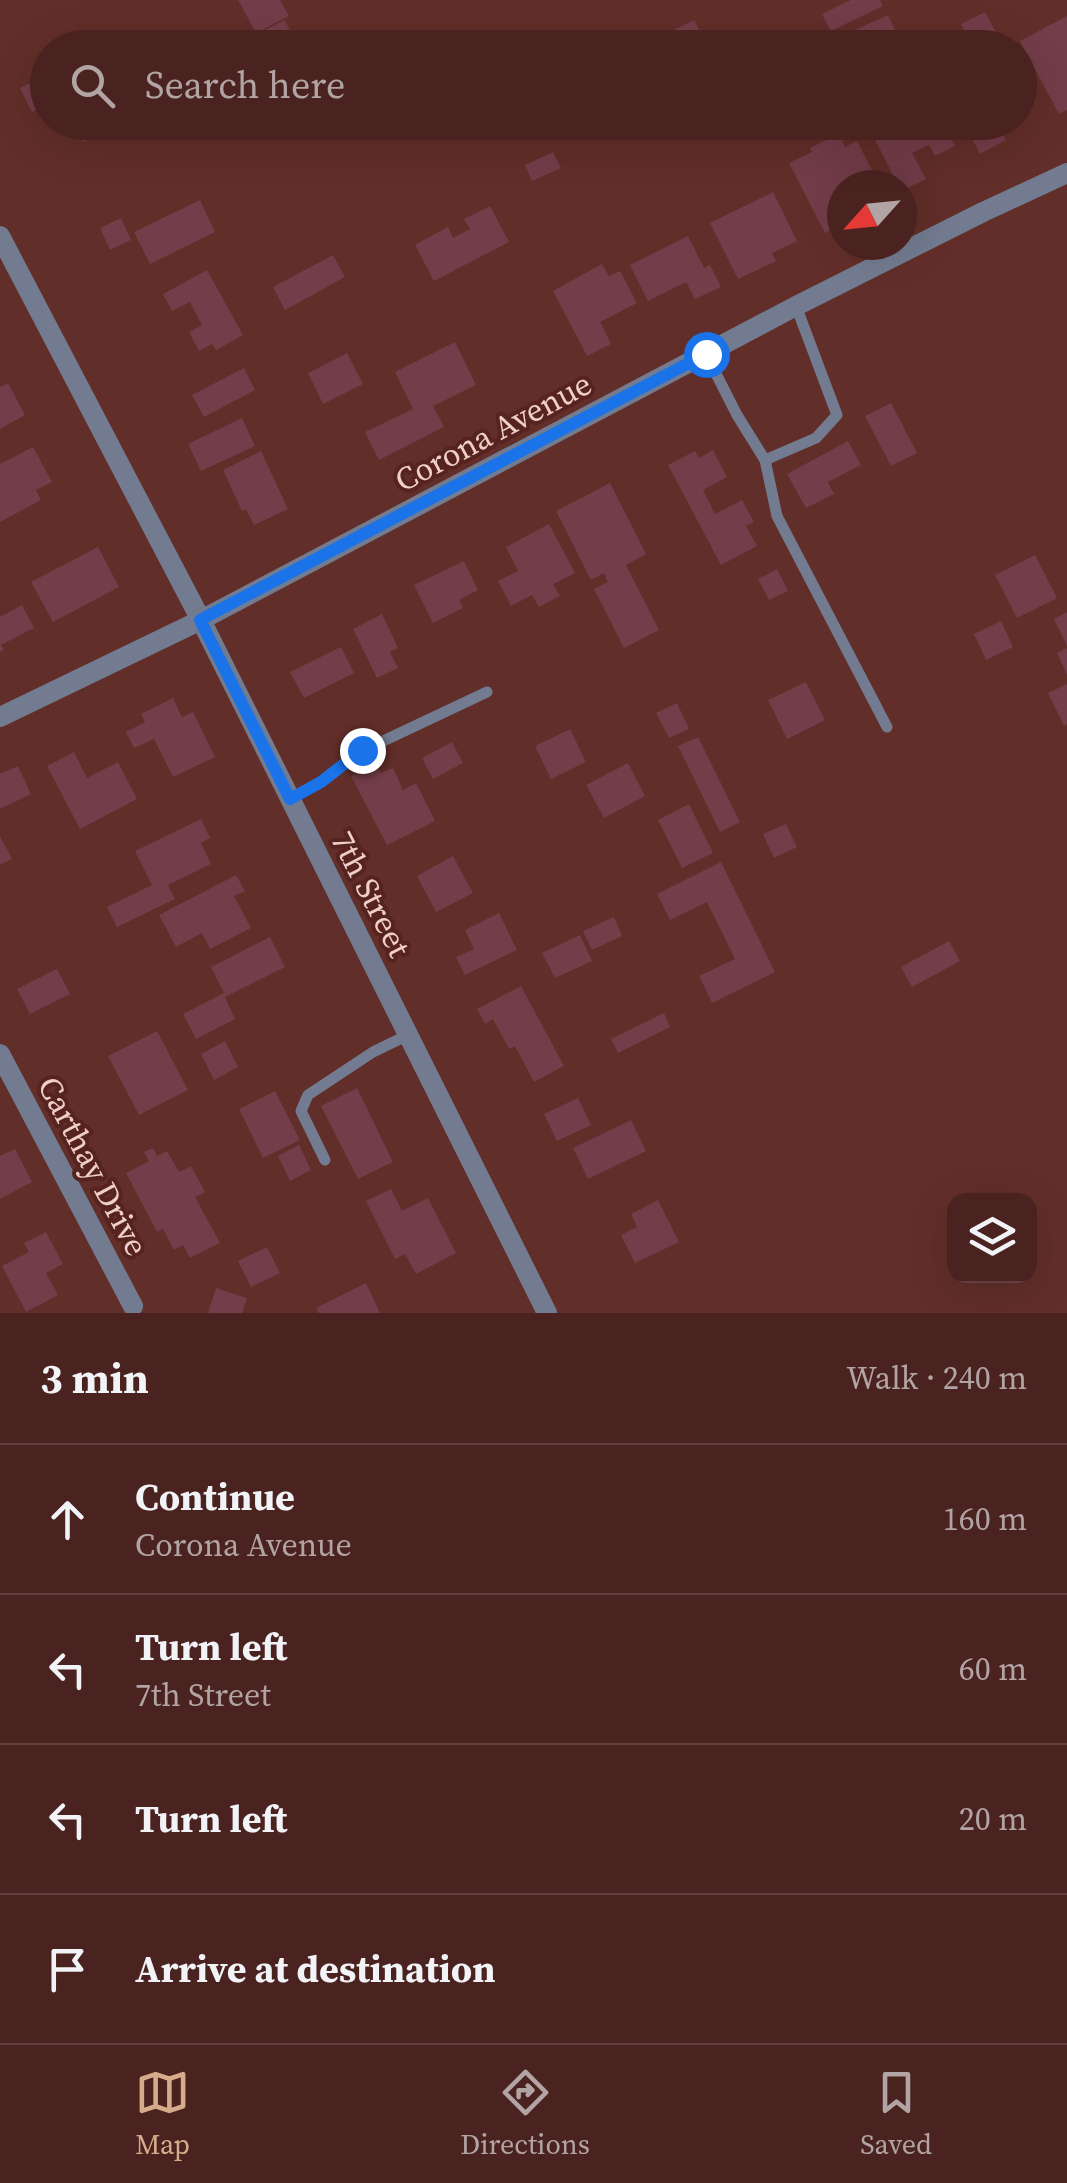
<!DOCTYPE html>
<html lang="en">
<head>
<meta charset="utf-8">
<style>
  :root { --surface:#4a221f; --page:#542f2c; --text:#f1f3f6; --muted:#b2a4a4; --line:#613f3d; --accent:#d6ab8b }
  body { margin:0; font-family:"Source Serif 4",serif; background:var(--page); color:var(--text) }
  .controls { position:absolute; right:30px; bottom:30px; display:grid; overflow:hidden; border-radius:20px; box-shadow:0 10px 40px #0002 }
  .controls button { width:90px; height:90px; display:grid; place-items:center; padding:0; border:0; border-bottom:2px solid var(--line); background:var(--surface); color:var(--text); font:50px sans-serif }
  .compass { position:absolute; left:827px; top:170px; width:90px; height:90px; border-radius:50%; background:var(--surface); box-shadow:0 10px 40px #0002; rotate:243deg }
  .stop { position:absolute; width:30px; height:30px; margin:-22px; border:8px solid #1a73e8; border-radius:50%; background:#fff }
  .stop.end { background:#1a73e8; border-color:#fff; box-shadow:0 2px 10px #0008 }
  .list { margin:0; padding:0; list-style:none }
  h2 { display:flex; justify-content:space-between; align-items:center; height:130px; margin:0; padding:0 40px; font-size:42px }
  h2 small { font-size:32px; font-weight:400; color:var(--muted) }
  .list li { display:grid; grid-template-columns:65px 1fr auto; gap:30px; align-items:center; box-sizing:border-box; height:150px; padding:0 40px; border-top:2px solid var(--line) }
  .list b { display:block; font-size:38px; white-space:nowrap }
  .list p { margin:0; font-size:32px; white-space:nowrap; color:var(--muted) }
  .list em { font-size:32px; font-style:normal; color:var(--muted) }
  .icon { flex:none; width:55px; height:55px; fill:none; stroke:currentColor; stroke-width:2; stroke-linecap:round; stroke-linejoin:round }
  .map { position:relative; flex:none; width:1067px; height:1313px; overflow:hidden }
  .search { position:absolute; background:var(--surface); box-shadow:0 10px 40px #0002; left:30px; right:30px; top:30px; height:110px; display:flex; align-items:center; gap:25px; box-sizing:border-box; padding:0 35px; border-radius:55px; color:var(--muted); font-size:38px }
  .sheet { height:730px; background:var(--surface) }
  nav { display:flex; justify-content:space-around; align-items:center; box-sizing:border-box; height:140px; border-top:2px solid var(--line); background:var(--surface); font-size:28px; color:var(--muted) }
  nav a { display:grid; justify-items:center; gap:5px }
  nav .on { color:var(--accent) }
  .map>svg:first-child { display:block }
  .building { fill:#733d49 }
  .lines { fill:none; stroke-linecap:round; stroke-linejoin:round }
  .service { stroke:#727b90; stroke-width:11 }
  .minor { stroke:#727b90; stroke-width:20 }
  .route { stroke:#1a73e8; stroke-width:12 }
  .labels { text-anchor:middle; stroke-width:8; stroke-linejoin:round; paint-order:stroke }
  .street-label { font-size:32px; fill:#f0cfca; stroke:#56231f }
</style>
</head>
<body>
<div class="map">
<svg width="1067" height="1313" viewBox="0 0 1067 1313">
  <rect width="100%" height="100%" fill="#622e29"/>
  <g class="building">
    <polygon points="238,0 280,0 289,16 256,33"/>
    <polygon points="851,0 880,0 883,6 831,31 822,14"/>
    <polygon points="985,12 1004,48 974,48 961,24"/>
    <polygon points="888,15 901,43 890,48 838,48 835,39"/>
    <polygon points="1067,16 1067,110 1059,114 1020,41"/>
    <polygon points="285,20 298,48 273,48 265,30"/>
    <polygon points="694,20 709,48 671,48 664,35"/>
    <polygon points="43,77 48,87 48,104 32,112 20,88"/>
    <polygon points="1020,77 1030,97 1020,103"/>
    <polygon points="73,122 124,122 83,142"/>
    <polygon points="866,122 943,122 955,146 935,156 929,145 912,153 926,179 902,191 902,185 898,185"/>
    <polygon points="964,122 996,122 1006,140 980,154"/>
    <polygon points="839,134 845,147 857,141 876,178 862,185 842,185 842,195 837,198 842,208 842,224 825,233 789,163 812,152 810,148"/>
    <polygon points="553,152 561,168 532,181 525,165"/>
    <polygon points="773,192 797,241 772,253 776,261 738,279 710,223"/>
    <polygon points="200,200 215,232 150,264 134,232"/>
    <polygon points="490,206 509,242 434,281 415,245 448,227 453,238 470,229 464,219"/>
    <polygon points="121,218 131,240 110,250 100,228"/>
    <polygon points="688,236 704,268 710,265 721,287 695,299 686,282 648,301 630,265"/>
    <polygon points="333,255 345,277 285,310 273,287"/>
    <polygon points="602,264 609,276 620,271 637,303 600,322 611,344 587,356 553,291"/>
    <polygon points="207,270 243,335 216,350 212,344 199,351 189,332 202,325 190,302 172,311 163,294"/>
    <polygon points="455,342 476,385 433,406 444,427 379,460 365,432 413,409 395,372"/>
    <polygon points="347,353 363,384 323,404 308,373"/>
    <polygon points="244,368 255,390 204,417 192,395"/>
    <polygon points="8,383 25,415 0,429 0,387"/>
    <polygon points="891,403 917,453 891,466 865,416"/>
    <polygon points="242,418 255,446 201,471 188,444"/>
    <polygon points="848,441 861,465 828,482 834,494 806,508 787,474"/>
    <polygon points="33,447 52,482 36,490 41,500 0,522 0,464"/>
    <polygon points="713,450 727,477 703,490 715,514 742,500 754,522 746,526 757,546 721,565 668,465 695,451 699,458"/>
    <polygon points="261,451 288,509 254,525 246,509 242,511 223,470"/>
    <polygon points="610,483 646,554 626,565 659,630 624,648 594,589 608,582 604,573 591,580 556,511"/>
    <polygon points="549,524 575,573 553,584 560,596 539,607 532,595 511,606 498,581 518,571 506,547"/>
    <polygon points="98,547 119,587 53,622 31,582"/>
    <polygon points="1035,555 1057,598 1017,618 995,575"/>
    <polygon points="464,561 478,590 459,600 463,608 433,623 414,585"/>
    <polygon points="777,569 788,591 769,600 758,579"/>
    <polygon points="22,605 34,628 1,645 4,650 0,652 0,617"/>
    <polygon points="1067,612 1067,646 1054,619"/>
    <polygon points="382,614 398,648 390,652 398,668 377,678 353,629"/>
    <polygon points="1001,621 1013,647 986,660 974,634"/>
    <polygon points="341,647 354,673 304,698 290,672"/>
    <polygon points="1067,648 1067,675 1057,653"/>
    <polygon points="806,682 825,720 787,739 768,700"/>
    <polygon points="1067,684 1067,724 1064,726 1048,693"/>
    <polygon points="173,698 182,717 193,712 215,757 173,777 154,739 134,748 126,732 145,722 141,714"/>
    <polygon points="677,703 689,729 669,738 656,713"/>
    <polygon points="570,729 586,762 551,779 535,746"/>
    <polygon points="698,737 740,822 720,832 678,746"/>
    <polygon points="452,742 463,763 433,779 422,758"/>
    <polygon points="74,752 87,778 118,762 137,799 80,829 47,766"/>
    <polygon points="376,763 381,773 393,768 403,790 416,783 435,821 387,845 351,776"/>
    <polygon points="628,763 645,796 604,818 586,785"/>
    <polygon points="18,766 31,794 0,809 0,774"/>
    <polygon points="689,804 713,853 682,868 658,820"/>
    <polygon points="201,819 210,838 201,843 211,864 168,885 175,899 117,927 107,907 152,885 135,851"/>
    <polygon points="786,824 797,847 774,858 763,834"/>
    <polygon points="0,836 12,859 0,865"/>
    <polygon points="453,856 473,893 436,912 417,876"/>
    <polygon points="721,862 775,972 712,1003 699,976 735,959 707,902 670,920 657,894"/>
    <polygon points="236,875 245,891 234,896 251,928 210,949 202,933 176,947 159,915"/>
    <polygon points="499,913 517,950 465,975 456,957 474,949 465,930"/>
    <polygon points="614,917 622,936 592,950 583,931"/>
    <polygon points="580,935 592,961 555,978 542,953"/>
    <polygon points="270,937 285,967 225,997 235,1019 196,1039 183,1014 224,993 211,967"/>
    <polygon points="949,941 960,961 912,987 901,967"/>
    <polygon points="57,969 70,994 30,1014 17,989"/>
    <polygon points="521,986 564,1066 534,1082 515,1046 509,1049 493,1019 485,1024 477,1009"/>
    <polygon points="664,1013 670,1027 618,1053 611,1039"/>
    <polygon points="157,1031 188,1090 139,1115 108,1056"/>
    <polygon points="225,1041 238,1067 214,1080 201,1054"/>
    <polygon points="357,1088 393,1162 358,1179 321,1106"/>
    <polygon points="275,1091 300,1140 263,1158 239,1109"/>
    <polygon points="578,1098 591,1125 557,1141 544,1114"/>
    <polygon points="631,1120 646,1151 588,1179 573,1148"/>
    <polygon points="299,1145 311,1170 290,1181 278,1156"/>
    <polygon points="153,1148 157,1156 167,1151 179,1172 191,1166 205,1192 195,1197 220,1243 190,1258 183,1245 174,1250 163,1229 157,1232 126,1173 149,1161 144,1152"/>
    <polygon points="15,1149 32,1182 0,1199 0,1156"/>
    <polygon points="391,1189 402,1211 428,1198 456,1253 416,1274 405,1254 395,1259 366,1201"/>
    <polygon points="658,1200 679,1242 635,1263 621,1235 637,1227 631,1214"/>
    <polygon points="46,1232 63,1264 46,1273 58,1295 26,1312 2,1266 29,1252 24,1243"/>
    <polygon points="267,1247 280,1273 251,1287 238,1261"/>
    <polygon points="366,1283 380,1313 319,1313 316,1308"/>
    <polygon points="216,1288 247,1298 242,1313 208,1313"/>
  </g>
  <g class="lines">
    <g class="service">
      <polyline points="706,354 737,415 765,460 816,438 837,415 796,306"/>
      <polyline points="765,460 777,516 887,727"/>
      <polyline points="290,799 321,782 362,751 487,692"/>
      <polyline points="325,1160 301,1111 308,1095 373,1052 408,1035"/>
    </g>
    <g class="minor">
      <polyline points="0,236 201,620 547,1313"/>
      <polyline points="0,717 201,620 796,306 983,212 1067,173"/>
      <polyline points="0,1054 133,1306"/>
    </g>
  </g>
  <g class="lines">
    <polyline class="route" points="362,750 321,782 290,799 200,620 706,354"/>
  </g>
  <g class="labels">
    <g class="street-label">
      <text transform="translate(493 432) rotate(-28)" y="11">Corona Avenue</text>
      <text transform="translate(371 894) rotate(63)" y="11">7th Street</text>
      <text transform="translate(93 1166) rotate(62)" y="11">Carthay Drive</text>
    </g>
  </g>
</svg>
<div class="controls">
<button><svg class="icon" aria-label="layers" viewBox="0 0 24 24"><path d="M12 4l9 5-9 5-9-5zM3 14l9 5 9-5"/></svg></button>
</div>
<svg class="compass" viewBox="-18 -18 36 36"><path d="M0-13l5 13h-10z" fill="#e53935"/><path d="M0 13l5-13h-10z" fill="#b2a4a4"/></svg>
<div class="stop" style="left:706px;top:354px"></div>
<div class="stop end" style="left:362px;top:750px"></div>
<div class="search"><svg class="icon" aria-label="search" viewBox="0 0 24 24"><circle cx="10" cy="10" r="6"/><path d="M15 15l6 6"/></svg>Search here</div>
</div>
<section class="sheet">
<h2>3 min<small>Walk · 240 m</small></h2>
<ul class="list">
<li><svg class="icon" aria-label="ahead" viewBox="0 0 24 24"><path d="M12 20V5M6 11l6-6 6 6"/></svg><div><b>Continue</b><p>Corona Avenue</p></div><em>160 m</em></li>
<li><svg class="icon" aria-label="left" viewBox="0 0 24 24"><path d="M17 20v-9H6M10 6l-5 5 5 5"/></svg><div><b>Turn left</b><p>7th Street</p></div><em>60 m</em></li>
<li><svg class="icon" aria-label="left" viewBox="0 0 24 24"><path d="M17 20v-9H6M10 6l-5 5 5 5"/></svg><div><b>Turn left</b></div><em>20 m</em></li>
<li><svg class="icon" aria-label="arrive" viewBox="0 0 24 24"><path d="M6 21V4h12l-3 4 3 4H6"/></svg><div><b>Arrive at destination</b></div></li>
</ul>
</section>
<nav>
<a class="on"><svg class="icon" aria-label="map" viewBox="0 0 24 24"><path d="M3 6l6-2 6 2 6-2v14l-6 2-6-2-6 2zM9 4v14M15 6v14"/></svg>Map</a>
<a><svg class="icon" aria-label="directions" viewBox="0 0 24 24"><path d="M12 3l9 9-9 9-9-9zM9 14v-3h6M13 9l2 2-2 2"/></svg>Directions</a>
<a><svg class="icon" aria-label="saved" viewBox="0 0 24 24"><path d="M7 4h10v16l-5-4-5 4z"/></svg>Saved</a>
</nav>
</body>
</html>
